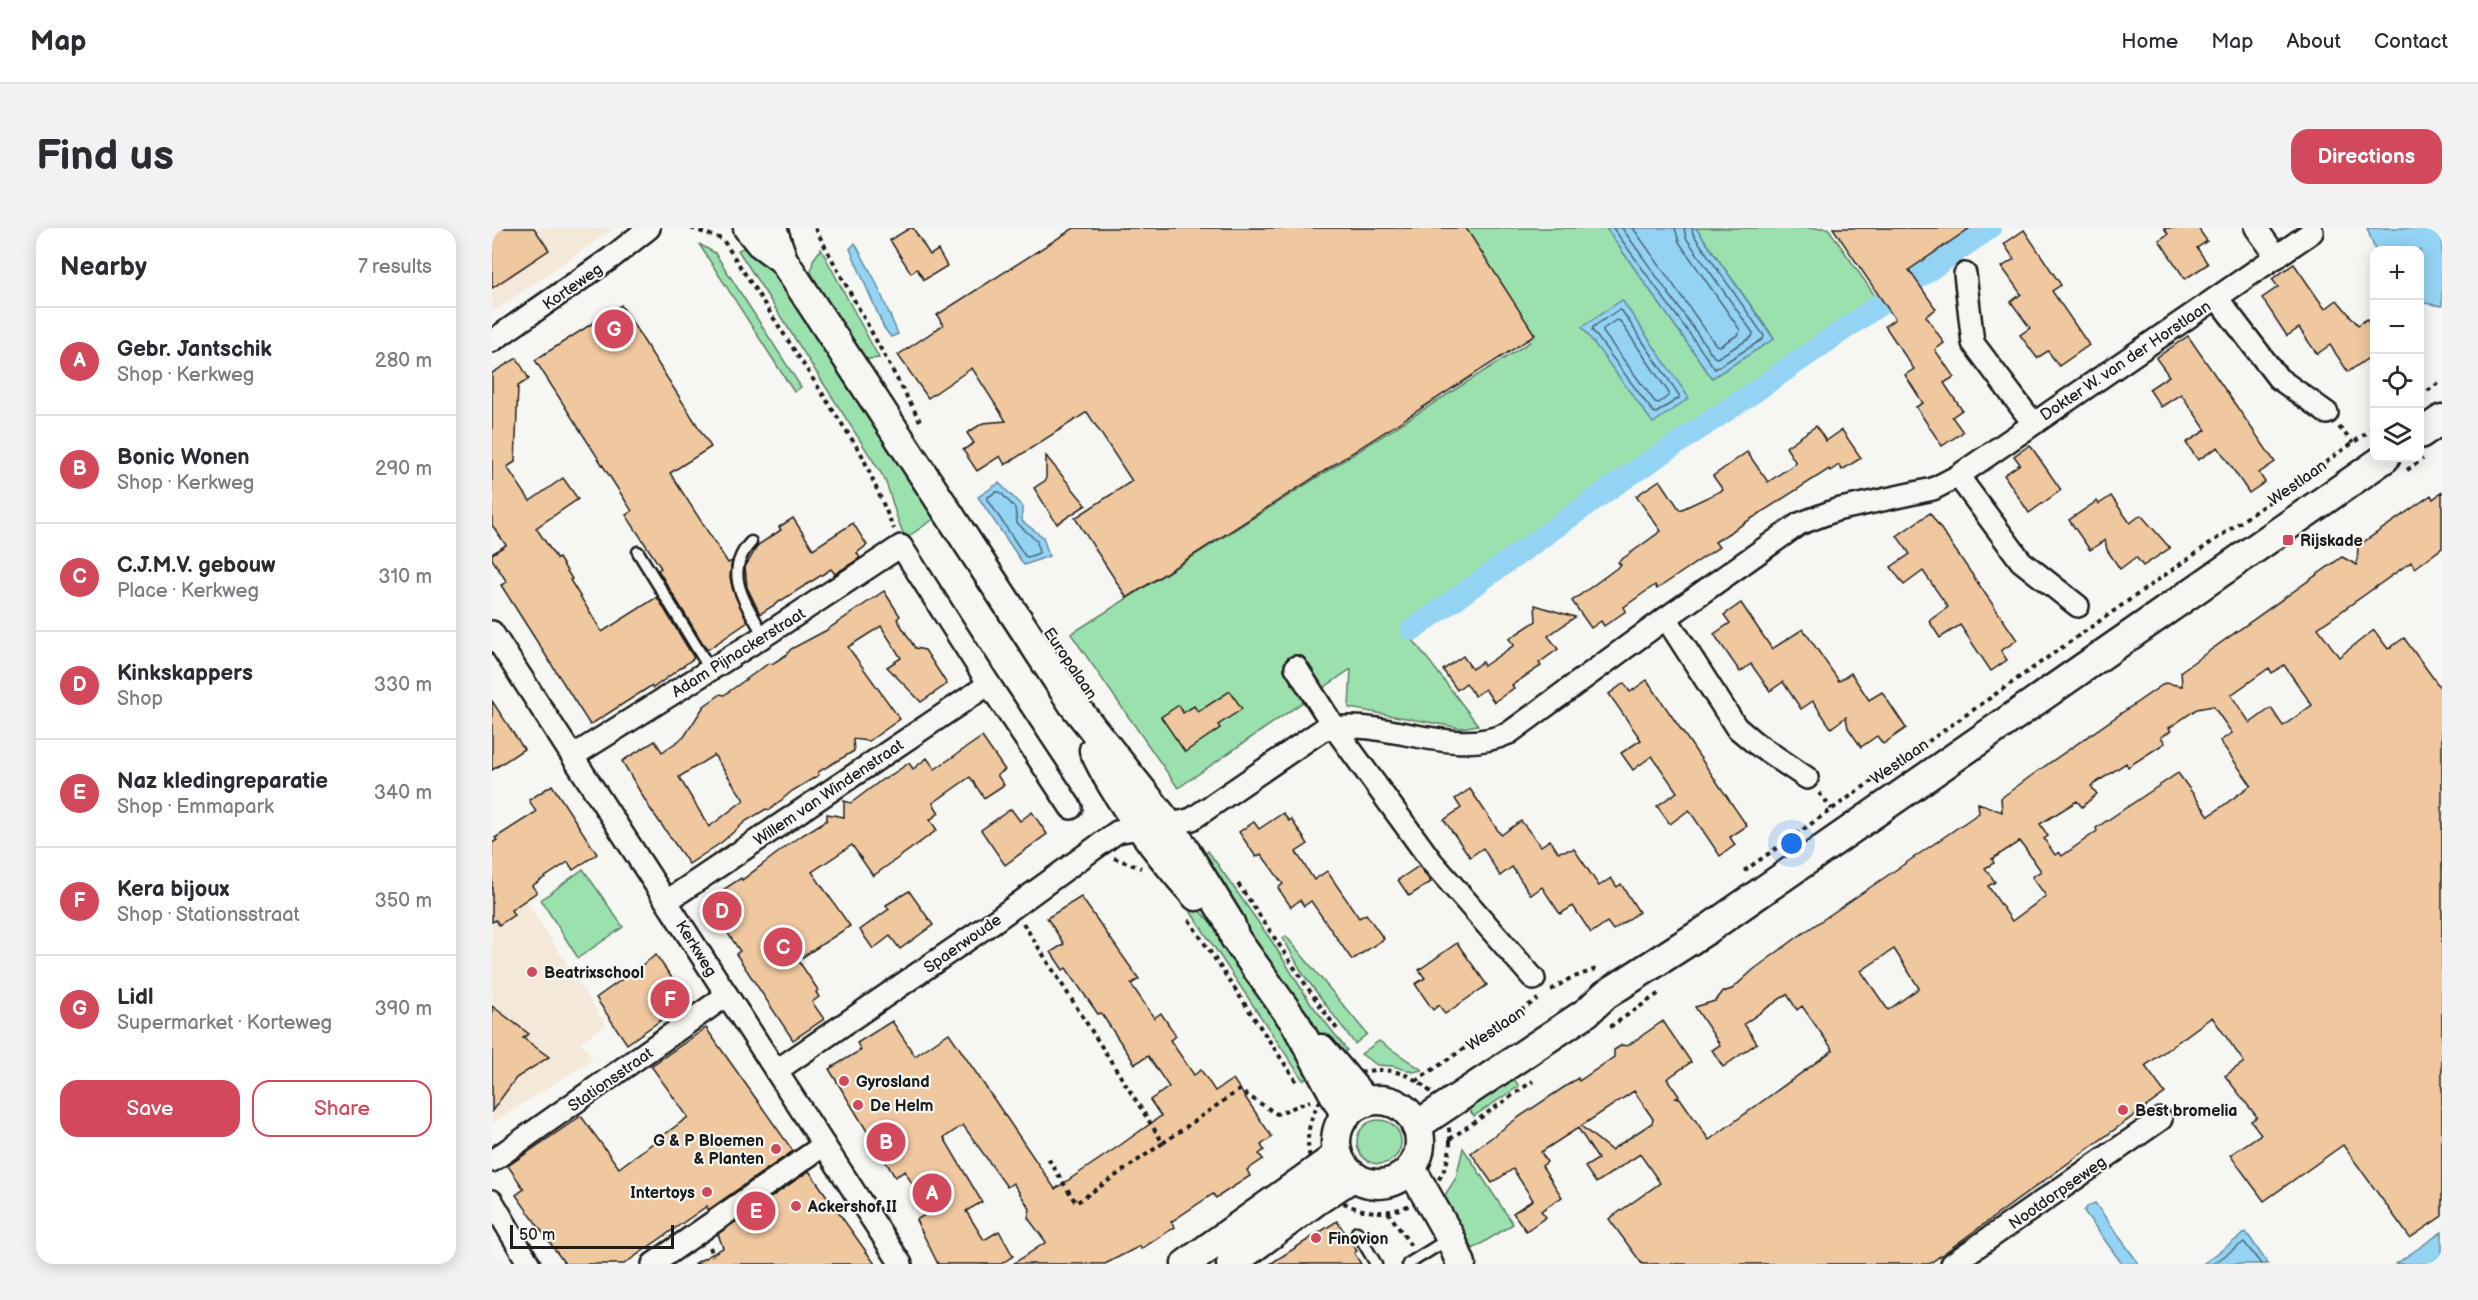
<!DOCTYPE html>
<html lang="en">
<head>
<meta charset="utf-8">
<style>
  :root { --surface:#fff; --page:#f2f2f3; --text:#2b2b33; --muted:#7c7c81; --line:#e1e1e2; --accent:#d1495b }
  body { margin:0; font-family:"Balsamiq Sans",sans-serif; background:var(--page); color:var(--text) }
  .controls { position:absolute; right:18px; top:18px; display:grid; overflow:hidden; border-radius:12px; box-shadow:0 3px 15px #0003 }
  .controls button { width:54px; height:54px; display:grid; place-items:center; padding:0; border:0; border-bottom:2px solid var(--line); background:var(--surface); color:var(--text); font:30px sans-serif }
  .scale { position:absolute; left:18px; bottom:15px; width:164px; box-sizing:border-box; padding-left:6px; border:3px solid #1c1c1c; border-top:0; font-size:16px; line-height:21px; white-space:nowrap; color:#1c1c1c; -webkit-text-stroke:4px #f6f6f2; paint-order:stroke }
  .you { position:absolute; left:1300px; top:616px; width:21px; height:21px; margin:-15px; border:4px solid #fff; border-radius:50%; background:#1a73e8; box-shadow:0 0 0 9px #1a73e833 }
  .badge { display:grid; place-items:center; width:39px; height:39px; border-radius:50%; background:var(--accent); color:#fff; font-size:20px; font-weight:700 }
  .pin { position:absolute; translate:-50% -50%; border:3px solid #fff; box-shadow:0 2px 6px #0006 }
  .list { margin:0; padding:0; list-style:none }
  h2 { display:flex; justify-content:space-between; align-items:center; height:78px; margin:0; padding:0 24px; font-size:26px }
  h2 small { font-size:20px; font-weight:400; color:var(--muted) }
  .list li { display:grid; grid-template-columns:39px 1fr auto; gap:18px; align-items:center; box-sizing:border-box; height:108px; padding:0 24px; border-top:2px solid var(--line) }
  .list b { display:block; font-size:22px; white-space:nowrap }
  .list p { margin:0; font-size:20px; white-space:nowrap; color:var(--muted) }
  .list em { font-size:20px; font-style:normal; color:var(--muted) }
  .actions { display:flex; gap:12px; padding:18px 24px }
  .actions a { flex:1; padding:14px 0; border:2px solid var(--accent); border-radius:18px; text-align:center; font-size:21px; color:var(--accent) }
  .actions .main { background:var(--accent); color:#fff }
  .icon { flex:none; width:33px; height:33px; fill:none; stroke:currentColor; stroke-width:2; stroke-linecap:round; stroke-linejoin:round }
  .map { position:relative; flex:none; width:1950px; height:1036px; overflow:hidden; border-radius:18px }
  header { display:flex; align-items:center; gap:36px; box-sizing:border-box; height:84px; padding:0 30px; background:var(--surface); border-bottom:2px solid var(--line) }
  header strong { font-size:28px }
  nav { display:flex; gap:33px; margin-inline-start:auto; font-size:21px }
  .intro { display:flex; align-items:center; justify-content:space-between; box-sizing:border-box; height:144px; padding:0 36px }
  h1 { margin:0; font-size:42px }
  .button { padding:15px 27px; border-radius:18px; background:var(--accent); color:#fff; font-size:21px; font-weight:700 }
  main { display:flex; gap:36px; padding:0 36px }
  aside { flex:1; background:var(--surface); border-radius:18px; box-shadow:0 3px 15px #0003 }
  .map>svg:first-child { display:block }
  .built { fill:#f4e8d9 }
  .green { fill:#9be1ae; stroke:#5c7e65; stroke-width:1.5 }
  .water { fill:#93d3f4; stroke:#638a9e; stroke-width:1.5 }
  .lines { fill:none; stroke-linecap:round; stroke-linejoin:round }
  .shore { stroke:#4c6572; stroke-width:1.5 }
  .canal { stroke:#93d3f4; stroke-width:22 }
  .building { fill:#efc89f; stroke:#1c1c1c; stroke-width:1.5; fill-rule:evenodd }
  .lane-casing { stroke:#1c1c1c; stroke-width:15 }
  .street-casing { stroke:#1c1c1c; stroke-width:26 }
  .secondary-casing { stroke:#1c1c1c; stroke-width:33 }
  .path { stroke:#1c1c1c; stroke-width:4; stroke-dasharray:4.5 4.5; stroke-linecap:butt }
  .lane { stroke:#f6f6f2; stroke-width:10 }
  .street { stroke:#f6f6f2; stroke-width:21 }
  .secondary { stroke:#f6f6f2; stroke-width:28 }
  .poi-dot { fill:#d1495b; stroke:#f6f6f2; stroke-width:2 }
  .labels { text-anchor:middle; stroke-width:4.5; stroke-linejoin:round; paint-order:stroke }
  .street-label { font-size:16px; fill:#1c1c1c; stroke:#f6f6f2 }
  .poi-label { font-size:16px; font-weight:bold; fill:#1c1c1c; stroke:#f6f6f2; text-anchor:start }
</style>
</head>
<body>
<header>
<strong>Map</strong>
<nav><a>Home</a><a>Map</a><a>About</a><a>Contact</a></nav>
</header>
<div class="intro"><h1>Find us</h1><a class="button">Directions</a></div>
<main>
<aside>
<h2>Nearby<small>7 results</small></h2>
<ul class="list">
<li><span class="badge">A</span><div><b>Gebr. Jantschik</b><p>Shop · Kerkweg</p></div><em>280 m</em></li>
<li><span class="badge">B</span><div><b>Bonic Wonen</b><p>Shop · Kerkweg</p></div><em>290 m</em></li>
<li><span class="badge">C</span><div><b>C.J.M.V. gebouw</b><p>Place · Kerkweg</p></div><em>310 m</em></li>
<li><span class="badge">D</span><div><b>Kinkskappers</b><p>Shop</p></div><em>330 m</em></li>
<li><span class="badge">E</span><div><b>Naz kledingreparatie</b><p>Shop · Emmapark</p></div><em>340 m</em></li>
<li><span class="badge">F</span><div><b>Kera bijoux</b><p>Shop · Stationsstraat</p></div><em>350 m</em></li>
<li><span class="badge">G</span><div><b>Lidl</b><p>Supermarket · Korteweg</p></div><em>390 m</em></li>
</ul>
<div class="actions"><a class="main">Save</a><a>Share</a></div>
</aside>
<div class="map">
<svg width="1950" height="1036" viewBox="0 0 1950 1036">
  <rect width="100%" height="100%" fill="#f6f6f2"/>
  <filter id="ink" filterUnits="userSpaceOnUse"><feTurbulence type="fractalNoise" baseFrequency=".0167" numOctaves="2"/><feDisplacementMap in="SourceGraphic" scale="12" xChannelSelector="R" yChannelSelector="G"/><feConvolveMatrix kernelMatrix="1 2 1 2 8 2 1 2 1" color-interpolation-filters="sRGB"/></filter>
  <g filter="url(#ink)">
    <g class="built">
      <polygon points="0,0 122,0 0,85"/>
      <polygon points="32,670 114,797 89,813 101,831 0,895 0,690"/>
    </g>
    <g class="green">
      <polygon points="971,0 1114,0 1220,150 1282,110 1204,0 1336,0 1386,72 1068,288 912,400 986,497 969,500 857,480 859,441 686,560 579,406 1038,114"/>
      <polygon points="207,16 223,25 309,159 302,164"/>
      <path d="M256 18 268 24 328 109 443 290 414 310C402 290 401 268 391 248L246 22Z"/>
      <polygon points="329,21 387,130 368,132 319,44 321,32"/>
      <polygon points="716,623 781,715 817,773 855,822 846,829 808,784 706,630"/>
      <polygon points="91,641 131,699 86,730 49,672"/>
      <polygon points="676,650 726,702 821,845 811,852"/>
      <polygon points="794,708 875,806 863,816 811,746 791,710"/>
      <polygon points="887,813 930,842 921,844 901,838 885,837 869,826"/>
      <polygon points="1021,850 1027,858 982,888 971,874"/>
      <circle cx="887" cy="914" r="22"/>
      <polygon points="971,920 1021,996 981,1021 951,970 964,950"/>
    </g>
    <g class="water">
      <polygon points="1114,0 1204,0 1282,111 1220,150"/>
      <polygon points="1875,0 1950,0 1950,78 1932,75 1928,72 1928,22 1883,22"/>
      <polygon points="363,15 383,52 406,106 399,109 392,100 358,21"/>
      <polygon points="1130,72 1197,170 1161,195 1090,99"/>
      <polygon points="507,255 530,278 530,293 551,309 557,328 532,337 486,269"/>
      <polygon points="1603,975 1647,1036 1630,1036 1592,983 1596,978"/>
      <polygon points="1754,1004 1776,1036 1711,1036"/>
      <polygon points="1950,1004 1950,1036 1904,1036"/>
    </g>
    <g class="lines">
      <g class="shore">
        <polyline points="1121,0 1223,141 1271,111 1272,108 1201,6 1200,0"/>
        <polyline points="1130,0 1222,129 1225,130 1260,109 1261,105 1194,10 1192,0"/>
        <polyline points="1141,0 1224,117 1228,118 1247,106 1248,102 1187,14 1183,0"/>
        <polygon points="1126,82 1130,83 1187,167 1187,170 1164,185 1161,184 1100,102 1101,99"/>
        <polygon points="1124,92 1128,93 1177,165 1176,168 1167,175 1163,174 1111,104 1111,101"/>
        <polygon points="504,264 508,264 523,280 525,295 545,313 547,325 536,329 533,328 496,272 496,269"/>
        <polyline points="1721,1036 1752,1014 1769,1036"/>
      </g>
      <polyline class="canal" points="920,402 1120,259 1255,169 1498,0"/>
    </g>
    <g class="building">
      <polygon points="0,0 42,0 57,22 0,60"/>
      <polygon points="418,0 421,0 438,27 446,22 455,38 432,52 425,41 419,45 398,12"/>
      <polygon points="582,0 974,0 1043,107 635,370 583,290 640,253 595,184 513,237 508,228 485,243 471,222 482,215 475,205 491,195 514,193 480,140 436,170 406,127 451,97 445,87"/>
      <polygon points="1341,0 1478,0 1417,42 1444,81 1434,88 1452,115 1443,122 1462,149 1452,155 1470,182 1460,189 1471,204 1450,218 1424,179 1431,175 1413,147 1422,141 1393,98 1403,91"/>
      <polygon points="1672,0 1706,0 1715,13 1705,20 1716,36 1693,51 1667,12 1676,6"/>
      <polygon points="1532,2 1569,57 1560,63 1597,117 1567,138 1556,123 1545,130 1528,107 1538,100 1519,74 1529,66 1510,39 1522,31 1512,16"/>
      <polygon points="1802,36 1833,81 1845,72 1866,97 1875,91 1882,103 1882,126 1856,144 1838,117 1825,126 1807,100 1795,108 1770,70 1786,59 1780,51"/>
      <polygon points="129,77 219,219 178,245 236,335 240,333 238,349 241,363 256,394 215,422 166,342 169,340 134,287 140,283 43,132"/>
      <polygon points="1696,108 1783,234 1767,245 1773,254 1757,265 1726,219 1706,232 1694,215 1714,202 1689,166 1669,179 1657,161 1677,148 1664,130"/>
      <polygon points="25,130 37,151 26,158 23,234 15,239 38,273 71,250 86,271 44,300 65,331 67,330 80,351 78,352 110,404 165,369 202,430 161,460 159,458 98,497 9,357 15,354 0,331 0,326 14,317 0,297 0,145"/>
      <polygon points="1324,198 1334,213 1350,202 1369,230 1350,242 1347,237 1338,243 1337,241 1223,314 1227,319 1165,361 1163,357 1132,379 1134,383 1112,398 1109,393 1099,400 1080,373 1129,337 1126,334 1169,303 1144,268 1168,252 1188,282 1231,262 1221,248 1255,224 1276,254 1304,235 1294,219"/>
      <polygon points="1538,217 1569,262 1537,285 1512,247 1528,236 1522,228"/>
      <polygon points="554,228 594,277 565,296 542,260 554,252"/>
      <path d="M1950 264V320L1923 340 1919 334 1826 400 1847 429 1882 402 1896 421 1912 410 1950 462V988L1918 1010 1851 917 1772 973 1738 927 1769 906 1759 893 1765 889 1733 848 1752 834 1720 789 1653 838 1673 865 1437 1036H1150L1117 991 1168 955 1148 926 1104 955 1093 939 1106 931 1086 900 1049 924 1055 934 1050 938 1070 969 1049 983 1054 989 1034 1003 1021 985 1041 972 1021 941 1000 955 979 925 1024 891 1086 850 1087 853 1122 829V822L1130 817 1135 818 1171 793 1199 834 1175 851 1187 868 1184 870H1188L1217 912 1341 822 1310 778 1305 782 1295 766 1252 796 1265 815 1231 839 1220 822 1228 817 1203 779 1223 773 1231 764 1240 761 1261 742 1307 708 1487 585 1486 575 1510 584 1509 570 1543 545 1673 455 1690 458 1689 443 1850 329 1865 337 1866 318 1939 267 1941 271ZM1792 437 1820 477 1791 498 1779 480 1758 495 1739 467 1777 440 1780 445ZM1721 478 1740 505 1728 513 1759 557 1717 588 1686 545 1604 600 1605 603 1570 628 1567 624 1563 627 1552 611 1556 608 1548 596 1585 573 1590 579 1605 566 1599 558 1634 535 1636 539 1673 515 1669 509 1679 503 1677 500 1705 481ZM1528 613 1549 643 1540 649 1554 668 1520 693 1496 658 1503 654 1493 640 1502 635 1500 631ZM1402 721 1427 760 1396 782 1369 743ZM1142 863 1161 891 1160 895 1119 922 1089 898Z"/>
      <polygon points="1619,268 1638,295 1649,287 1678,320 1651,338 1644,329 1628,341 1615,322 1613,312 1598,322 1577,292 1605,273 1607,276"/>
      <polygon points="1438,285 1525,412 1509,423 1515,432 1499,443 1468,397 1448,410 1437,393 1456,379 1431,343 1412,357 1399,339 1418,326 1405,308"/>
      <polygon points="301,290 321,321 361,295 375,317 365,325 368,330 343,346 339,341 268,386 255,359 253,339 266,317 289,302 287,299"/>
      <path d="M392 363 408 388 405 391 423 420 433 422 455 456 429 474 395 439 409 430 389 398 356 419 408 491 377 513 361 511 362 523 326 544 327 547 300 563 278 582 274 581 254 593 230 614 197 636 157 579 130 533 163 513 170 524 192 509 212 478 229 466 232 467 277 435 280 436 294 427 299 421 333 403ZM222 527 252 572 217 599 187 549Z"/>
      <polygon points="1249,375 1280,421 1311,401 1347,453 1359,445 1377,472 1390,464 1414,500 1391,516 1385,508 1369,519 1356,500 1354,489 1339,500 1321,473 1309,481 1291,454 1278,463 1259,436 1248,444 1222,406 1238,395 1232,387"/>
      <polygon points="1043,377 1083,389 1056,408 1066,421 1047,435 1049,438 1020,457 1022,460 1002,474 993,461 983,468 974,455 965,462 951,442 971,428 980,441 990,434 992,438 1022,417 1017,411 1044,393"/>
      <polygon points="1155,452 1255,598 1238,609 1243,617 1228,628 1197,582 1178,596 1165,578 1185,564 1160,528 1141,542 1129,525 1149,512 1117,466 1132,455 1138,464"/>
      <polygon points="738,463 750,481 726,497 728,500 693,524 669,489 687,477 691,485 702,478 706,484"/>
      <polygon points="0,473 32,521 0,542"/>
      <polygon points="490,509 513,542 505,547 512,557 492,570 478,549 441,575 447,585 438,592 445,602 381,648 360,617 320,644 358,698 306,732 326,762 324,764 327,769 320,774 332,791 301,812 244,726 248,723 214,673 249,650 250,652 304,611 335,592 335,586 352,589 352,573 359,575 391,551 393,551 417,535 421,541 435,530 443,541"/>
      <polygon points="60,557 105,626 81,642 76,634 40,658 45,664 19,682 22,687 7,697 4,692 0,694 0,615 5,612 3,610 44,584 37,572"/>
      <polygon points="978,561 1009,607 1029,593 1049,618 1058,612 1066,624 1082,621 1107,658 1119,650 1125,659 1129,656 1147,684 1121,702 1115,694 1099,705 1081,678 1068,686 1050,659 1039,667 1020,639 1008,648 991,620 978,629 952,592 969,580 963,571"/>
      <polygon points="519,581 528,593 540,584 555,606 513,637 489,602"/>
      <polygon points="791,585 797,593 799,591 816,616 804,624 822,652 835,643 867,690 874,686 892,711 860,732 819,673 812,678 808,672 799,679 786,660 791,656 769,626 764,629 747,604 762,594 767,601"/>
      <polygon points="927,638 939,654 917,668 906,652"/>
      <polygon points="417,663 441,697 408,721 398,708 381,721 368,702 397,681 394,677"/>
      <polygon points="589,669 647,751 639,756 662,790 669,785 684,808 678,812 702,847 709,842 723,863 741,851 780,909 769,917 772,922 767,926 771,931 755,942 758,948 724,970 721,966 679,994 683,999 649,1021 648,1018 613,1036 521,1036 554,1014 536,990 538,981 521,955 515,959 471,897 452,910 490,974 474,983 492,1012 507,1003 521,1028 509,1036 446,1036 424,992 436,985 413,943 403,949 337,841 369,822 365,815 400,793 423,828 457,805 563,961 627,918 669,888 658,872 677,859 656,828 643,836 609,785 606,786 574,740 571,742 559,724 572,716 555,690"/>
      <polygon points="965,715 995,757 953,786 947,777 941,782 923,756 933,750 927,742"/>
      <polygon points="164,727 196,773 135,816 104,770"/>
      <polygon points="0,778 37,806 31,810 57,829 24,850 0,883"/>
      <polygon points="214,800 301,923 216,982 215,978 132,1036 73,1036 24,967 32,961 16,938 89,888 127,940 196,889 159,838"/>
      <polygon points="317,943 383,1036 202,1036 231,1020 226,1006"/>
      <polygon points="845,993 865,1023 862,1025 869,1036 778,1036"/>
    </g>
    <g class="lines">
      <g class="lane-casing">
        <g id="lane">
          <path d="M259 314C229 346 255 376 272 408"/>
          <polyline points="146,324 218,441"/>
          <polyline points="865,1004 884,1036"/>
          <polyline points="916,1036 958,1010"/>
        </g>
      </g>
      <g class="street-casing">
        <g id="street">
          <polyline points="1764,0 1785,29"/>
          <polyline points="1473,46 1481,115 1541,195"/>
          <polyline points="1725,70 1786,150 1835,185"/>
          <polyline points="0,113 119,30 157,0"/>
          <polyline points="1466,248 1529,333 1586,378"/>
          <polyline points="1174,390 1244,499 1263,515 1315,550"/>
          <polyline points="0,404 409,1036"/>
          <polyline points="804,439 842,499 940,634 1042,751"/>
          <polyline points="81,528 272,408 409,318 497,456 579,580"/>
          <polyline points="175,673 497,456"/>
          <path d="M284 843 504 692 625 604C651 598 675 599 700 591L830 502C891 487 957 532 1017 505L1174 390 1307 296 1344 282 1441 261 1466 248 1820 4"/>
          <polyline points="0,933 235,767"/>
          <polyline points="0,973 37,1036"/>
          <polyline points="161,1036 332,917"/>
          <polyline points="1460,1036 1669,891"/>
        </g>
      </g>
      <g class="secondary-casing">
        <g id="secondary">
          <polyline points="256,0 268,15 290,31"/>
          <polyline points="280,0 291,32 581,476 678,598 738,695 743,710 804,796 854,888"/>
          <polyline points="1928,206 1950,191"/>
          <path d="M602 522C624 571 668 628 704 668"/>
          <polyline points="829,821 874,874"/>
          <circle cx="886" cy="914" r="42"/>
          <polyline points="924,898 1095,784 1113,767 1216,701 1893,230"/>
          <polyline points="919,940 958,1009 969,1036"/>
          <polyline points="694,1036 846,927"/>
          <polyline points="739,1036 824,973 862,948"/>
        </g>
      </g>
      <g class="path">
        <polyline points="199,0 230,11 235,18 370,227 402,301"/>
        <polyline points="323,0 428,193"/>
        <polyline points="1928,168 1950,153"/>
        <polyline points="1847,199 1861,215"/>
        <polyline points="1915,242 1931,231"/>
        <polyline points="1327,565 1340,581"/>
        <polyline points="622,630 649,640"/>
        <polyline points="1252,643 1882,200"/>
        <path d="M746 656C780 704 810 754 845 801"/>
        <polyline points="697,692 806,856"/>
        <polyline points="531,695 671,915 584,975 554,927"/>
        <polyline points="1059,762 1077,751 1104,741"/>
        <polyline points="1118,799 1169,764"/>
        <circle cx="887" cy="913" r="71"/>
        <polyline points="924,853 1046,771"/>
        <polyline points="958,911 1041,853"/>
        <polyline points="671,915 747,862 785,886 818,873"/>
        <polyline points="896,984 919,1018"/>
        <polyline points="218,1019 221,1028"/>
      </g>
      <use href="#lane" class="lane"/>
      <use href="#street" class="street"/>
      <use href="#secondary" class="secondary"/>
    </g>
  </g>
  <g class="poi-dot">
    <rect x="1790" y="306" width="12" height="12" rx="3"/>
    <circle cx="40" cy="744" r="6"/>
    <circle cx="352" cy="853" r="6"/>
    <circle cx="366" cy="877" r="6"/>
    <circle cx="1631" cy="882" r="6"/>
    <circle cx="284" cy="921" r="6"/>
    <circle cx="215" cy="964" r="6"/>
    <circle cx="304" cy="978" r="6"/>
    <circle cx="824" cy="1010" r="6"/>
  </g>
  <g class="labels">
    <g class="street-label">
      <text transform="translate(80 58) rotate(-35)" y="6">Korteweg</text>
      <text transform="translate(1633 132) rotate(-34)" y="6">Dokter W. van der Horstlaan</text>
      <text transform="translate(1805 254) rotate(-35)" y="6">Westlaan</text>
      <text transform="translate(246 424) rotate(-32)" y="6">Adam Pijnackerstraat</text>
      <text transform="translate(579 435) rotate(56)" y="6">Europalaan</text>
      <text transform="translate(1407 533) rotate(-35)" y="6">Westlaan</text>
      <text transform="translate(336 564) rotate(-34)" y="6">Willem van Windenstraat</text>
      <text transform="translate(470 715) rotate(-35)" y="6">Spaerwoude</text>
      <text transform="translate(205 720) rotate(58)" y="6">Kerkweg</text>
      <text transform="translate(1003 800) rotate(-34)" y="6">Westlaan</text>
      <text transform="translate(118 851) rotate(-35)" y="6">Stationsstraat</text>
      <text transform="translate(1565 964) rotate(-35)" y="6">Nootdorpseweg</text>
    </g>
    <g class="poi-label">
      <text x="1808" y="318">Rijskade</text>
      <text x="52" y="750">Beatrixschool</text>
      <text x="364" y="859">Gyrosland</text>
      <text x="378" y="883">De Helm</text>
      <text x="1643" y="888">Best bromelia</text>
      <text x="272" y="918" text-anchor="end">G &amp; P Bloemen<tspan x="272" dy="18">&amp; Planten</tspan></text>
      <text x="203" y="970" text-anchor="end">Intertoys</text>
      <text x="316" y="984">Ackershof II</text>
      <text x="836" y="1016">Finovion</text>
    </g>
  </g>
</svg>
<div class="controls">
<button>+</button>
<button>−</button>
<button><svg class="icon" aria-label="locate" viewBox="0 0 24 24"><circle cx="12" cy="12" r="6"/><path d="M12 2v4M12 18v4M2 12h4M18 12h4"/></svg></button>
<button><svg class="icon" aria-label="layers" viewBox="0 0 24 24"><path d="M12 4l9 5-9 5-9-5zM3 14l9 5 9-5"/></svg></button>
</div>
<div class="scale">50 m</div>
<div class="you"></div>
<div class="pin badge" style="left:440px;top:965px">A</div>
<div class="pin badge" style="left:394px;top:914px">B</div>
<div class="pin badge" style="left:291px;top:719px">C</div>
<div class="pin badge" style="left:230px;top:683px">D</div>
<div class="pin badge" style="left:264px;top:983px">E</div>
<div class="pin badge" style="left:178px;top:771px">F</div>
<div class="pin badge" style="left:122px;top:101px">G</div>
</div>
</main>
</body>
</html>
